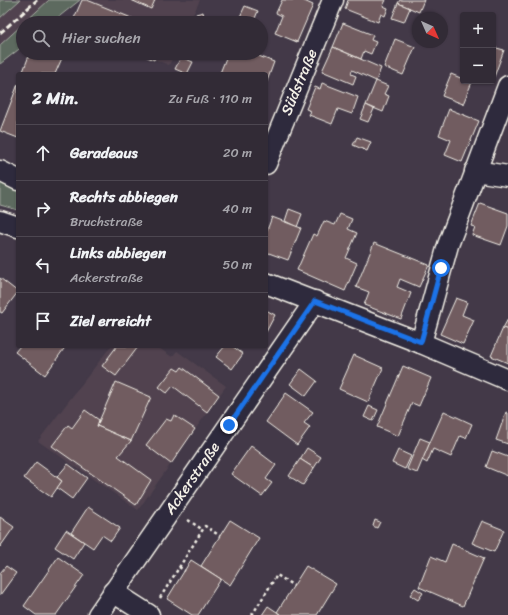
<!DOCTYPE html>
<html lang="de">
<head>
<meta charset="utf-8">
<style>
  :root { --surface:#322b36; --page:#3d3742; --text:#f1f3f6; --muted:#a8a7ad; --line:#4d4751 }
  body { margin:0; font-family:Sriracha,sans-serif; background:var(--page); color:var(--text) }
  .controls { position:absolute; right:12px; top:12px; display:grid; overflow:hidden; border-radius:4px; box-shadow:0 1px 3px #0004 }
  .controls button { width:36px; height:36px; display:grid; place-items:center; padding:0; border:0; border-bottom:1px solid var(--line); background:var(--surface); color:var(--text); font:20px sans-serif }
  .compass { position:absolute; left:412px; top:12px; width:36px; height:36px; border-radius:50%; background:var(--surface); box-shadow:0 1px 3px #0004; rotate:135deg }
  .stop { position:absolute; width:12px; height:12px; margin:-9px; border:3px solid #1a73e8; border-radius:50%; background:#fff }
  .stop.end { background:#1a73e8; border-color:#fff; box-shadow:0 1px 4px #0008 }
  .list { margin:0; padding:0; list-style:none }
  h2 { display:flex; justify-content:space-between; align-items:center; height:52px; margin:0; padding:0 16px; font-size:17px }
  h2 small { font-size:13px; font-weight:400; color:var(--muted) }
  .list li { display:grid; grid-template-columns:26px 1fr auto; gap:12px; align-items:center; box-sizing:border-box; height:56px; padding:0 16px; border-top:1px solid var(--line) }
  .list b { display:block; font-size:15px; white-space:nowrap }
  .list p { margin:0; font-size:13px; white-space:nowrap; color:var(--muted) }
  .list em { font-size:13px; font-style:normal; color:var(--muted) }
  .icon { flex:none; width:22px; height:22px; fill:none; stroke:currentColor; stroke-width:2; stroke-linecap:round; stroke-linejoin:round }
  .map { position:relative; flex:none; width:508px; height:615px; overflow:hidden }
  .search { position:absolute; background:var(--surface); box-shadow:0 1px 3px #0004; left:16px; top:16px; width:252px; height:44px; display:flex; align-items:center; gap:10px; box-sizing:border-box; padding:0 14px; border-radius:22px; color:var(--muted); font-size:15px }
  .panel { position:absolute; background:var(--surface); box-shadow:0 1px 3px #0004; left:16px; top:72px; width:252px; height:276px; border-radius:4px }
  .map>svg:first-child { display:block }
  .built { fill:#51434f }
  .green { fill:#5d6a5f; stroke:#a8aea4 }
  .building { fill:#715b60; stroke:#f4f1e8 }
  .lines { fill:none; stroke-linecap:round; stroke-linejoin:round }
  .minor-casing { stroke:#f4f1e8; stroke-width:23 }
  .path { stroke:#f4f1e8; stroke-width:2.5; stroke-dasharray:3 3; stroke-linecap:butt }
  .minor { stroke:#2f2a3d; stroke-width:20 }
  .rail { stroke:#f4f1e8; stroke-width:3; stroke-dasharray:6 3; stroke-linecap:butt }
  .route { stroke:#1a73e8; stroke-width:5 }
  .labels { text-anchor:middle; stroke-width:4; stroke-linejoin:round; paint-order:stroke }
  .street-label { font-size:15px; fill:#f4f1e8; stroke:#2f2a3d }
</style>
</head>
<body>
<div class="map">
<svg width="508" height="615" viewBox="0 0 508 615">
  <rect width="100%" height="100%" fill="#433948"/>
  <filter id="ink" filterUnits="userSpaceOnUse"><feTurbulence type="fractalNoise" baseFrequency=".025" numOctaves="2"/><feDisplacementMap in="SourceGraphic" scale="8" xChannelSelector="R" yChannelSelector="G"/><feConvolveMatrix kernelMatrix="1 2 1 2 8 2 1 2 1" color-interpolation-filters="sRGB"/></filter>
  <g filter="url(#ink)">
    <g class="built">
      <polygon points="20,0 49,0 0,45 0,18"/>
      <polygon points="87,0 200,0 189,23 124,23"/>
      <polygon points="138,53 175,53 169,65"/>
      <polygon points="111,346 156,346 172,357 177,351 226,386 138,510 38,441"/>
    </g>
    <g class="green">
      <polygon points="0,0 20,0 0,18"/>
      <polygon points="49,0 80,0 51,23 24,23"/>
      <polygon points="23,24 23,46 0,64 0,45"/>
      <polygon points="0,179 18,187 18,210 0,205"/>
    </g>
    <g class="building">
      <polygon points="82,0 87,0 144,23 72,23"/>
      <polygon points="131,0 155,0 151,9"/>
      <polygon points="282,0 302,0 313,5 297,42 275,33 282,16 276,13"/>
      <polygon points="348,0 386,0 383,6 388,8 385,16 381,14 378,22 345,9"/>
      <polygon points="400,0 424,0 419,12 398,3"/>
      <polygon points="398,3 410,8 404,22 392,18"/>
      <polygon points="245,6 258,11 253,23 244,23 238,21"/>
      <polygon points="203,12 205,22 198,23 196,14"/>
      <polygon points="343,23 373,35 371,40 376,42 371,54 364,51 361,59 333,47"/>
      <polygon points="395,39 415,47 403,75 384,67"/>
      <polygon points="333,47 381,68 376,81 352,70 351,74 356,76 353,84 322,71"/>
      <polygon points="493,47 504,50 494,77 493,77"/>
      <polygon points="30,53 50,53 62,58 55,74 22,74"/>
      <polygon points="138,53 157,53 154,60"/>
      <polygon points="228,53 251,53 274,62 266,84 266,74 224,74 220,73"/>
      <polygon points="181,57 193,62 187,74 175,69"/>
      <polygon points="451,74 463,79 463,81 472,82 463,104 442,96"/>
      <polygon points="376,81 388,86 384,94 389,96 383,112 366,105"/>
      <polygon points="322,83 358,97 352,114 338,109 332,124 309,115 311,111 306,109 315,87 320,89"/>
      <polygon points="18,84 18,138 0,131"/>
      <polygon points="366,105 374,109 368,122 360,119"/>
      <polygon points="449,109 479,121 462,162 445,155 451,140 439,135"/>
      <polygon points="357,137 371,142 367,151 353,145"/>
      <polygon points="480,203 508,213 508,226 501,245 472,235 475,227 471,226"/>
      <polygon points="289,209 302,214 297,227 285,221"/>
      <polygon points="340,214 352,219 348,229 357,233 346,258 357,263 345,291 297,270 313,234 317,236 324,221 335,225"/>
      <polygon points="272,217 301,228 288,260 266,252 266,233"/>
      <polygon points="374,243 429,265 419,287 400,279 397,287 411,293 401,319 364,305 369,292 356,287"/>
      <polygon points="0,278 18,292 2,313 0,312"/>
      <polygon points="456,298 467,302 462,315 474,320 463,344 440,334"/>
      <polygon points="266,310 275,315 266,332"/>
      <polygon points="508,319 508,330 503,328"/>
      <polygon points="503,328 508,330 508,363 491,356"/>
      <polygon points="20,346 66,346 45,375 15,352"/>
      <polygon points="117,346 136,346 138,347 116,376 102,366"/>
      <polygon points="225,346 232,346 243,354 232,369 216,357"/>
      <polygon points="354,355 383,368 368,402 339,389"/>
      <polygon points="403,366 431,378 419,406 412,403 398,436 377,427"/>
      <polygon points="182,367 219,395 207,412 173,386 167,393 159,387 174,368 179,371"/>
      <polygon points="301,369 317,381 306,396 290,384"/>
      <polygon points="116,382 151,397 131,441 97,426"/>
      <polygon points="286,393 313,412 304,423 310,427 297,445 266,422"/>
      <polygon points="369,406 378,410 373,421 364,417"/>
      <polygon points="85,410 99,420 97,426 131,441 118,456 151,480 136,505 52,446 68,425 72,428"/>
      <polygon points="444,411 472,424 466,438 460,436 451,457 433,449 427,463 422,460"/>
      <polygon points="506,412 508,413 508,444 496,440"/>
      <polygon points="174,415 195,429 171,464 146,445 166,419 171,421"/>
      <polygon points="420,438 430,442 417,473 407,469"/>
      <polygon points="251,446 276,465 266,479 272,483 262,496 231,474"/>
      <polygon points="307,448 321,457 314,468 300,459"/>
      <polygon points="398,450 411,456 405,469 392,463"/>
      <polygon points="492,451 508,457 508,476 486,467"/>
      <polygon points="300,459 314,468 303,485 289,476"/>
      <polygon points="36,462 62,481 51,497 24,478"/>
      <polygon points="68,464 87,478 72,499 57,488 62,481 57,477"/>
      <polygon points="88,507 120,528 111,541 102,535 93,548 71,533"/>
      <polygon points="0,517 14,527 0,547"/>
      <polygon points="230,520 259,538 230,585 201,566"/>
      <polygon points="375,520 380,522 377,528 373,526"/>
      <polygon points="482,521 504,530 494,552 472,543"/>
      <polygon points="66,530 84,542 73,559 55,547"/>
      <polygon points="452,544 484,558 463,606 419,587 431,556 445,562"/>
      <polygon points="58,557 84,575 56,615 36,615 24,606"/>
      <polygon points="191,560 221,579 198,615 192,615 167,599"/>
      <polygon points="6,566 16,573 0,595 0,573"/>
      <polygon points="306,566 336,584 317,615 281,615 277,612"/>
      <polygon points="415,588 423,593 418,600 410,595"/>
      <polygon points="268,606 277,612 281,615 262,615"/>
    </g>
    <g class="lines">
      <g class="minor-casing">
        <g id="minor">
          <polyline points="266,164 333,0"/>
          <polyline points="0,171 18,180"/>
          <polyline points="475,171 508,176"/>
          <polyline points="0,221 18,227"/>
          <polyline points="266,283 421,343 508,380"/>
          <polyline points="421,343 448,245 508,86"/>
          <polyline points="113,592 149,615"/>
          <polyline points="98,615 315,301"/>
        </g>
      </g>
      <g class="path">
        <polyline points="188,520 203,530"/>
        <polyline points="179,567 185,571"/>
        <polyline points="160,598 205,526 220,536"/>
        <polyline points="252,615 277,575 294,586"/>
      </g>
      <use href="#minor" class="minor"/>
      <polyline class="rail" points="0,33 37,0"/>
    </g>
  </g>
  <g class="lines" filter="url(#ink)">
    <polyline class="route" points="229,425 315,301 421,342 441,268"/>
  </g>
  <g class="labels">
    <g class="street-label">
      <text transform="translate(299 82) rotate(-67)" y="5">Südstraße</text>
      <text transform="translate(192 478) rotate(-55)" y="5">Ackerstraße</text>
    </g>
  </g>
</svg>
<div class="controls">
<button>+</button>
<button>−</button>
</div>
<svg class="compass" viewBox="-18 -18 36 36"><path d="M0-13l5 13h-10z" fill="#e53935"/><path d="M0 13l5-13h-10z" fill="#a8a7ad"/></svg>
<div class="stop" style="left:441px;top:268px"></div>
<div class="stop end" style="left:229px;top:425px"></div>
<div class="search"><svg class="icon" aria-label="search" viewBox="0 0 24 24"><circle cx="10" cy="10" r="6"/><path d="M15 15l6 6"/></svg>Hier suchen</div>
<section class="panel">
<h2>2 Min.<small>Zu Fuß · 110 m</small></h2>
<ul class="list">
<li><svg class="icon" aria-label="ahead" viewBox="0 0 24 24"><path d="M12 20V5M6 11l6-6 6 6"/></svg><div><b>Geradeaus</b></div><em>20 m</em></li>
<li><svg class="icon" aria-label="right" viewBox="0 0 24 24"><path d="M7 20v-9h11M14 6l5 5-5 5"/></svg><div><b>Rechts abbiegen</b><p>Bruchstraße</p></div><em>40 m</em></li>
<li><svg class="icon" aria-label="left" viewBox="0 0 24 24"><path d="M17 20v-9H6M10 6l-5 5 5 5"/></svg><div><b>Links abbiegen</b><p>Ackerstraße</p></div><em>50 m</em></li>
<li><svg class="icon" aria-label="arrive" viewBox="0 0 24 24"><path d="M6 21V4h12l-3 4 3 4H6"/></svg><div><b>Ziel erreicht</b></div></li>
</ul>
</section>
</div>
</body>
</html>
